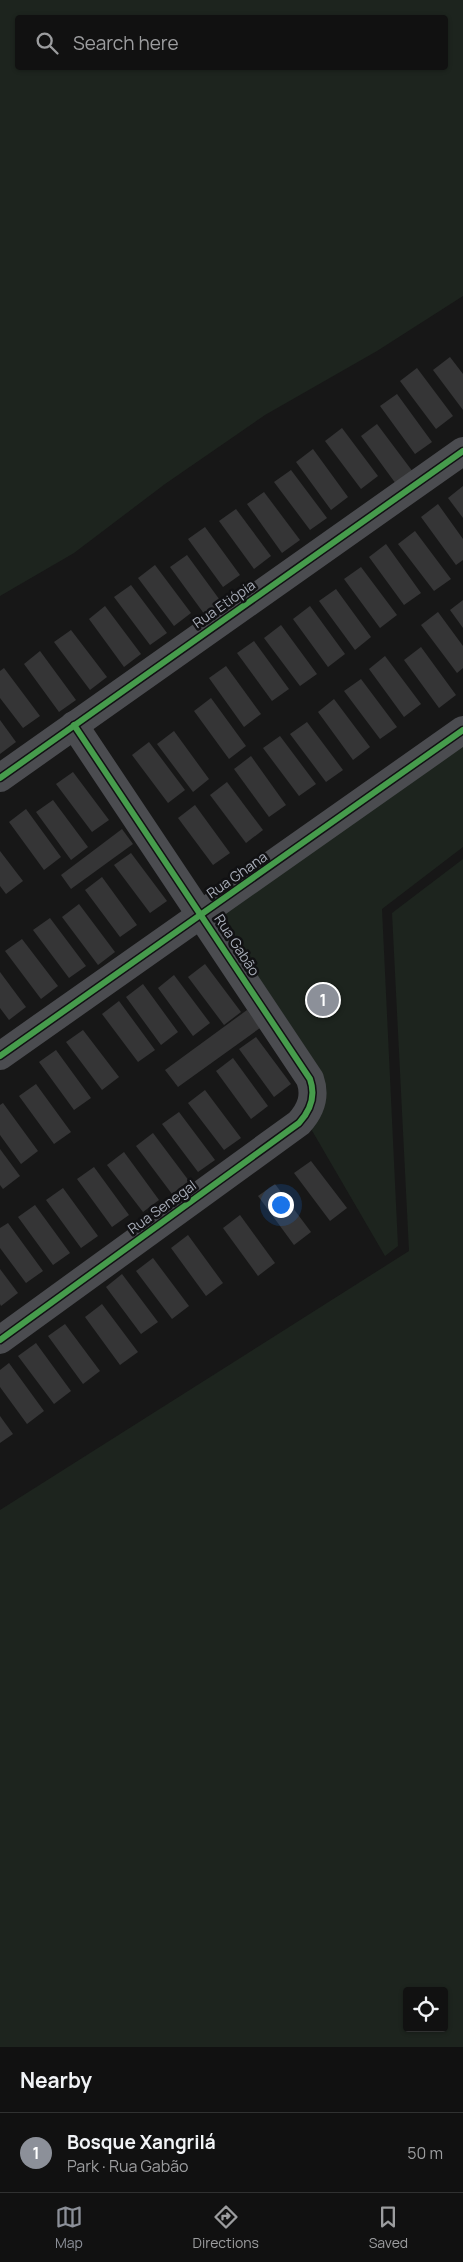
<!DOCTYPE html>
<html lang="en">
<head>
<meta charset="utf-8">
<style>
  :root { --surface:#111; --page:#1e1f1f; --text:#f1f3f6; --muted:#9c9d9f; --line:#303131; --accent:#8c9099 }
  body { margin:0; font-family:Manrope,sans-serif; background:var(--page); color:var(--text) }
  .controls { position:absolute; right:15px; bottom:15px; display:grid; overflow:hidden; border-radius:5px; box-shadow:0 1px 4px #0004 }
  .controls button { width:45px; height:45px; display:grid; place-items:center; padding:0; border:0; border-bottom:1px solid var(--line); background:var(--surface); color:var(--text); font:25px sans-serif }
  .you { position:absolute; left:280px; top:1204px; width:18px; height:18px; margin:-12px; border:4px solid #fff; border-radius:50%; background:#1a73e8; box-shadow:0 0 0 8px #1a73e833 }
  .badge { display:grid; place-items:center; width:32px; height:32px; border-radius:50%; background:var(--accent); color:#fff; font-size:16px; font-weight:700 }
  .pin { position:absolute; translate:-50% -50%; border:2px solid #fff; box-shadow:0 1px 5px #0006 }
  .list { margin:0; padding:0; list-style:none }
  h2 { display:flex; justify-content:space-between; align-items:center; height:65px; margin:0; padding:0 20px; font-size:21px }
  h2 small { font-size:16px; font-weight:400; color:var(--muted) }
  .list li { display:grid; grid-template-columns:32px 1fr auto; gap:15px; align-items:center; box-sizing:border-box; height:80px; padding:0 20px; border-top:1px solid var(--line) }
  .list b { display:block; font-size:19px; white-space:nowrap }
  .list p { margin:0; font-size:16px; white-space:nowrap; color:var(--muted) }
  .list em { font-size:16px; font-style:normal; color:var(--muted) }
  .icon { flex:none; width:28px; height:28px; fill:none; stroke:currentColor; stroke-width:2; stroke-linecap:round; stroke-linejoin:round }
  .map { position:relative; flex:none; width:463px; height:2047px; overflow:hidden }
  .search { position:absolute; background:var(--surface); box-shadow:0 1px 4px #0004; left:15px; right:15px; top:15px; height:55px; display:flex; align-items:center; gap:12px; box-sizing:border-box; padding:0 18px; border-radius:5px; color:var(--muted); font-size:19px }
  .sheet { height:145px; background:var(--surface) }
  nav { display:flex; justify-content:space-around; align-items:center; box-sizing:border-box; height:70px; border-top:1px solid var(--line); background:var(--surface); font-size:14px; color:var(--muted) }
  nav a { display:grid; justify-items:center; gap:2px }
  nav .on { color:var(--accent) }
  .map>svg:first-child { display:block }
  .green { fill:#1d241e; fill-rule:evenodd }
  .building { fill:#353536 }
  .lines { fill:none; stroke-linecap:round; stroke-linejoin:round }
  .minor { stroke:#4b4c50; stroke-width:28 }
  .cycleway-casing { stroke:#111113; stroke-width:9 }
  .cycleway { stroke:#469c4c; stroke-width:6 }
  .labels { text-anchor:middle; stroke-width:5; stroke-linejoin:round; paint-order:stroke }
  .street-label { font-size:14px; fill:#a8adb8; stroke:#111113 }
</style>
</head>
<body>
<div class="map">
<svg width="463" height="2047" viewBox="0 0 463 2047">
  <rect width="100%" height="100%" fill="#171717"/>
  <g class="green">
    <path d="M0 0H463V296L377 351 265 415 165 484 74 553 0 596ZM18 18H446V68H18Z"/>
    <polygon points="463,736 463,847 382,909 398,1246 385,1256 307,1122 314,1112 204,916"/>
    <path d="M463 859V2047H0V1510L409 1251 392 913ZM407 1991H444V2028H407Z"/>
  </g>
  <g class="building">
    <polygon points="450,357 463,374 463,410 433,370"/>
    <polygon points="417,368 453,416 436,429 400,381"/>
    <polygon points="397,394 432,442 415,454 380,406"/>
    <polygon points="377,424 413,472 396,484 361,436"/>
    <polygon points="342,428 378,476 361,489 325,441"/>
    <polygon points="313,449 348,497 331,510 296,462"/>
    <polygon points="291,470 327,518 310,530 274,482"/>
    <polygon points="463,486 463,518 448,498"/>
    <polygon points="264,492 300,540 282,553 247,504"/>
    <polygon points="438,504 463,539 463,560 456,565 421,517"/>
    <polygon points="236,509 271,556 254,569 219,521"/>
    <polygon points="205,527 240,575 223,587 188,539"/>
    <polygon points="415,531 451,579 434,591 398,544"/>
    <polygon points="386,544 421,593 404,605 369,557"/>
    <polygon points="187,555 222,603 205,615 170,567"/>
    <polygon points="155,565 191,613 174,626 138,578"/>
    <polygon points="361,567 397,615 380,628 344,579"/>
    <polygon points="131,585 167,633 150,645 114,597"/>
    <polygon points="336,589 371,637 355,650 319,601"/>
    <polygon points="463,600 463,628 450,610"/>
    <polygon points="105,606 141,654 124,667 89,619"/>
    <polygon points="310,606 345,654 328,667 293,619"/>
    <polygon points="438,612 463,646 463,668 457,673 421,625"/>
    <polygon points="281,625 317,674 300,686 264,638"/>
    <polygon points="71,630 107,677 90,690 54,642"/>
    <polygon points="254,641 289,689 272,701 237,653"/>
    <polygon points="421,647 456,695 439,708 404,660"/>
    <polygon points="40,651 76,700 59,712 24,664"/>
    <polygon points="385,656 421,704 404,717 369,669"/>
    <polygon points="226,666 261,714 244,727 209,678"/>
    <polygon points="4,668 40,716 23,728 0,698 0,671"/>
    <polygon points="361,679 397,727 380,739 344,691"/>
    <polygon points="211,698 246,746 229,759 194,711"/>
    <polygon points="334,699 370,747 353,760 318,712"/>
    <polygon points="0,720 16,742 0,754"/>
    <polygon points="307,722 343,770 326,782 290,734"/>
    <polygon points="174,731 209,779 193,792 157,744"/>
    <polygon points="280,736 316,784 299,796 263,748"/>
    <polygon points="149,742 185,790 168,803 132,755"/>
    <polygon points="251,756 286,805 269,817 234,769"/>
    <polygon points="73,772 109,820 92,832 56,784"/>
    <polygon points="227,782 263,830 246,843 210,795"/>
    <polygon points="53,800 88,847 71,860 36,812"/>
    <polygon points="195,805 230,853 213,865 178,818"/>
    <polygon points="26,809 61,857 44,870 9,822"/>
    <polygon points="122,829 133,844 71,889 61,875"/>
    <polygon points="0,851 23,881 6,894 0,886"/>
    <polygon points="131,853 167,901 150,913 114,865"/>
    <polygon points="102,877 137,925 120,937 85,890"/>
    <polygon points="79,904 115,952 98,965 62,917"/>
    <polygon points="50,918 86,966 69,978 33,930"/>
    <polygon points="22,939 58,986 41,999 5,951"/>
    <polygon points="205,964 241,1012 224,1025 188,977"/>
    <polygon points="0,972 26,1007 9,1020 0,1008"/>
    <polygon points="174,975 210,1023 193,1036 158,988"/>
    <polygon points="143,984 178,1032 161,1045 126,997"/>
    <polygon points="119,1001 155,1050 138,1062 102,1014"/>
    <polygon points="247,1010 260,1028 178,1087 165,1070"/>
    <polygon points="83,1030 119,1077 102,1090 66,1042"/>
    <polygon points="256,1037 291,1084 274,1097 239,1049"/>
    <polygon points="56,1050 91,1098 74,1110 39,1062"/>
    <polygon points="233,1058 268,1106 251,1119 216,1071"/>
    <polygon points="36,1084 71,1132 54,1144 19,1096"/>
    <polygon points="205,1090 241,1138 224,1150 188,1103"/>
    <polygon points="3,1103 38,1151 21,1164 0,1135 0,1105"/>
    <polygon points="179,1112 215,1160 198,1172 162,1124"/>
    <polygon points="153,1133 189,1181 172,1194 136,1146"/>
    <polygon points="0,1149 20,1176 3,1189 0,1185"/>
    <polygon points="124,1152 159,1200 143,1212 107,1165"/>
    <polygon points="311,1161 347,1208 330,1221 294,1173"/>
    <polygon points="94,1167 129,1215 112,1227 77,1179"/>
    <polygon points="275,1184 311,1232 294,1245 258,1196"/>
    <polygon points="63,1188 98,1236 81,1248 46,1200"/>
    <polygon points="35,1205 70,1253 53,1265 18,1217"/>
    <polygon points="240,1215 275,1263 258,1276 223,1228"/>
    <polygon points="8,1223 43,1271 26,1283 0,1248 0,1228"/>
    <polygon points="188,1235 223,1283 206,1296 171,1248"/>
    <polygon points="153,1258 189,1306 172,1319 136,1271"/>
    <polygon points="0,1269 18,1293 1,1306 0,1304"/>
    <polygon points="122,1274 158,1322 141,1334 106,1287"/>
    <polygon points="102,1304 138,1352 120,1365 85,1317"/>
    <polygon points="65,1324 100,1371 83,1384 48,1336"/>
    <polygon points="36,1343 71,1391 54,1404 18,1356"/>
    <polygon points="9,1363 44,1411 27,1424 0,1387 0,1370"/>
    <polygon points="0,1416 13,1434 0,1443"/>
  </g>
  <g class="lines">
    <g class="minor">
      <polyline points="0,778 463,451"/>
      <polyline points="0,1056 463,730"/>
      <path d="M0 1340 299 1123C311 1110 316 1096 310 1079L74 725"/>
    </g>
    <g class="cycleway-casing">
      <g id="cycleway">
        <polyline points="0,778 463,451"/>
        <polyline points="0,1056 463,730"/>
        <path d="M0 1340 299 1123C311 1110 316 1096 310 1079L74 725"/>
      </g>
    </g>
    <use href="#cycleway" class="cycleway"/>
  </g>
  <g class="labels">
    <g class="street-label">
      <text transform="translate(224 604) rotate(-35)" y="5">Rua Etiópia</text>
      <text transform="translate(237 875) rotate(-35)" y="5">Rua Ghana</text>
      <text transform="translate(237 945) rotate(57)" y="5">Rua Gabão</text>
      <text transform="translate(162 1207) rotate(-36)" y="5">Rua Senegal</text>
    </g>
  </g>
</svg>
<div class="controls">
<button><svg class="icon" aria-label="locate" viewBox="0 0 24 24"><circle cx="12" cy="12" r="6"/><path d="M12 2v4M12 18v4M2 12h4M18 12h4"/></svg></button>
</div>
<div class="you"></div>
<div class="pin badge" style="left:323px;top:1000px">1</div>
<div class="search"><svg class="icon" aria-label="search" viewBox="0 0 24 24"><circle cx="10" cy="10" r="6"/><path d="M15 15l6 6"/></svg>Search here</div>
</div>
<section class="sheet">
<h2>Nearby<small></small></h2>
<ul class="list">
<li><span class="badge">1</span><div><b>Bosque Xangrilá</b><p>Park · Rua Gabão</p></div><em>50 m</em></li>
</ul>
</section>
<nav>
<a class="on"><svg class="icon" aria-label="map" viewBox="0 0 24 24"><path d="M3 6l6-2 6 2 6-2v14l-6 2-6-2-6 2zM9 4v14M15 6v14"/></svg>Map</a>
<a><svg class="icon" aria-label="directions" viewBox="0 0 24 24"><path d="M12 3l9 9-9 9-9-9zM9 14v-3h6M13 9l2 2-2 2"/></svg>Directions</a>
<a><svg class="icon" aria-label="saved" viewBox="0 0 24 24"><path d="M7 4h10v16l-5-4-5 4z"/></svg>Saved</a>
</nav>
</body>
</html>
